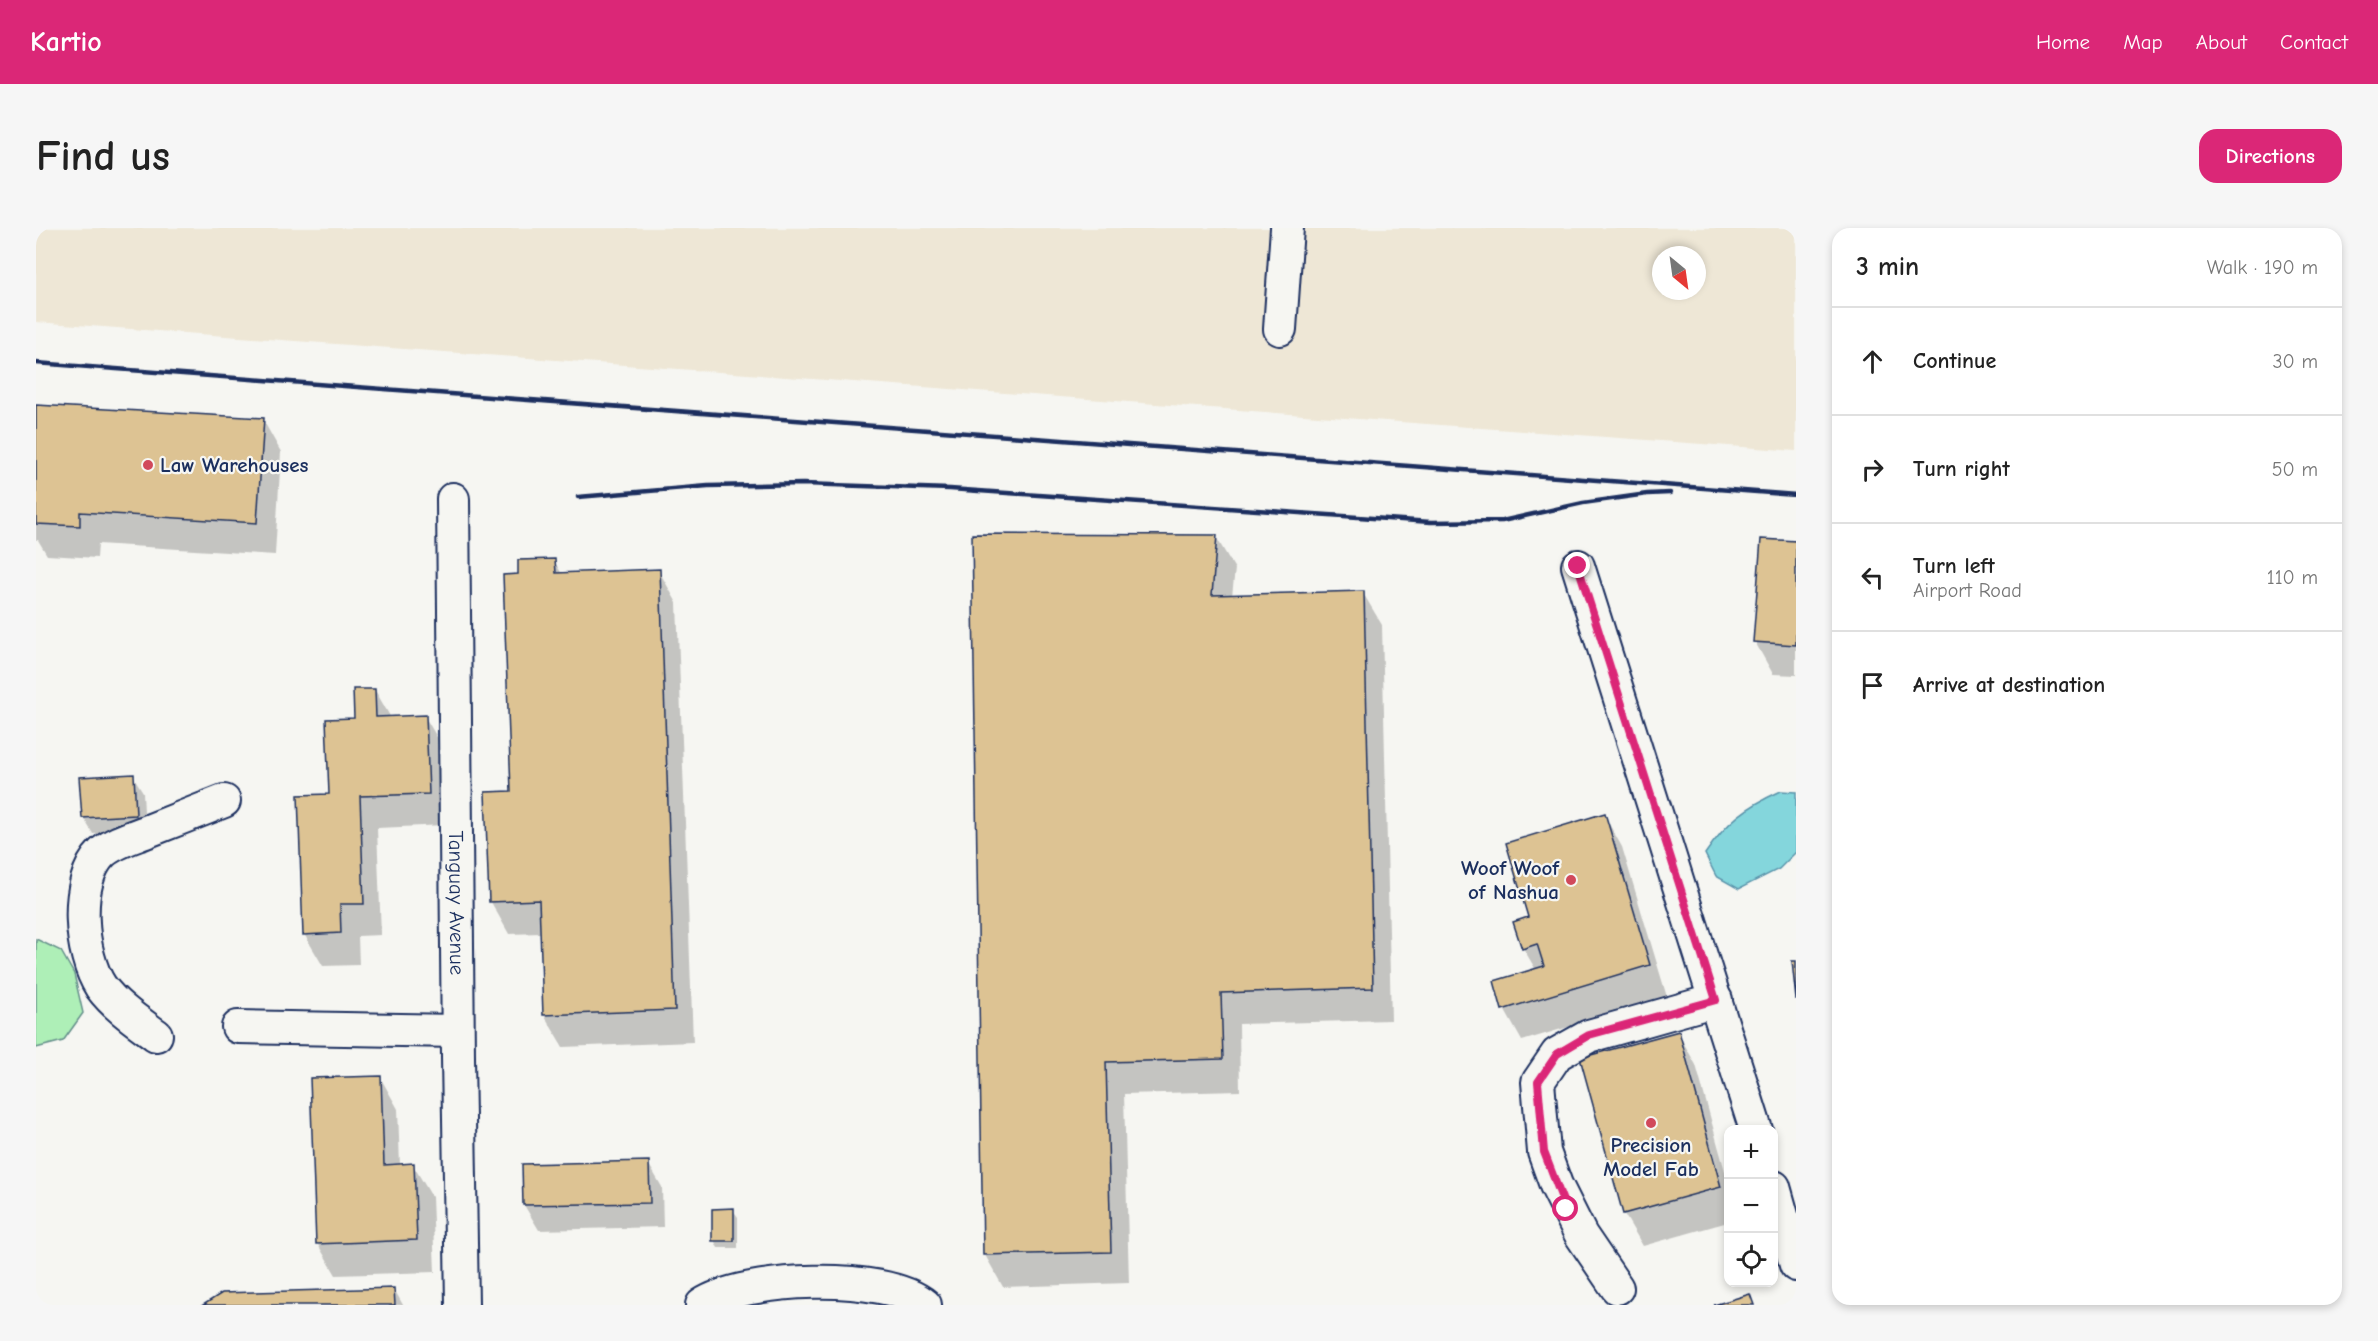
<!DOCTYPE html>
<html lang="en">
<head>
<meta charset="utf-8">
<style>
  :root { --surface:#fff; --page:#f6f6f6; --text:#222; --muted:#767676; --line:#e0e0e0; --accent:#db2777 }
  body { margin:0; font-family:"Comic Neue",sans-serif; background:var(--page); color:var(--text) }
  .controls { position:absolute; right:18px; bottom:18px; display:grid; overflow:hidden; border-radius:12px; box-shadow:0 3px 9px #0003 }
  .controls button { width:54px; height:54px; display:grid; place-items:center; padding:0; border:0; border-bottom:2px solid var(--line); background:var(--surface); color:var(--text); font:30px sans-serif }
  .compass { position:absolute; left:1616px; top:18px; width:54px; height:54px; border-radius:50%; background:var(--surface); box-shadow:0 3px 9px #0003; rotate:151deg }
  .stop { position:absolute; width:18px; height:18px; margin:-14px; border:4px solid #db2777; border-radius:50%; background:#fff }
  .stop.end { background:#db2777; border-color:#fff; box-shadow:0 2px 6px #0008 }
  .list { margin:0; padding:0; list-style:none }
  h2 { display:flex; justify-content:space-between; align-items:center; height:78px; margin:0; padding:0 24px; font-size:26px }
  h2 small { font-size:20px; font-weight:400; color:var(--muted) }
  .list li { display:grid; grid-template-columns:39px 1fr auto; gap:18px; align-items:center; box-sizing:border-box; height:108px; padding:0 24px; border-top:2px solid var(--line) }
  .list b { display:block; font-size:22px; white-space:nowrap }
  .list p { margin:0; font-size:20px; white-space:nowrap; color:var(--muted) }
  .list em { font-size:20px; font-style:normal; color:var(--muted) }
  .icon { flex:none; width:33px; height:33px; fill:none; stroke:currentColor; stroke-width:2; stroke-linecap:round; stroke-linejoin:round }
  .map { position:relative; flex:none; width:1760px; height:1077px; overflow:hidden; border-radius:18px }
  header { display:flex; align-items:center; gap:36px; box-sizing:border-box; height:84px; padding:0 30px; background:var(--accent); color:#fff }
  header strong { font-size:28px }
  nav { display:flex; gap:33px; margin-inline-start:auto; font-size:21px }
  .intro { display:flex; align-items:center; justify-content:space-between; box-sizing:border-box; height:144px; padding:0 36px }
  h1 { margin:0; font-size:42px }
  .button { padding:15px 27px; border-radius:18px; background:var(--accent); color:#fff; font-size:21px; font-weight:700 }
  main { display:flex; gap:36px; padding:0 36px }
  aside { flex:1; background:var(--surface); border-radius:18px; box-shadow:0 3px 9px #0003 }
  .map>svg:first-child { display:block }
  .built { fill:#eee7d6; fill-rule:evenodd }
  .green { fill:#aeefb7; stroke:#648f8a; stroke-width:1.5 }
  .water { fill:#84d6dc; stroke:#5a93aa; stroke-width:1.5 }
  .shadow { fill:#0003 }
  .building { fill:#ddc393; stroke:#1b2f5e; stroke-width:1.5 }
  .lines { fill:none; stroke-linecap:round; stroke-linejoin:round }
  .minor-casing { stroke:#1b2f5e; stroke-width:36 }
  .minor { stroke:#f6f6f2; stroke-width:32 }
  .rail { stroke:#1b2f5e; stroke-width:4.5 }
  .route { stroke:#db2777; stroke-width:8 }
  .poi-dot { fill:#d1495b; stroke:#f6f6f2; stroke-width:2 }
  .labels { text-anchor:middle; stroke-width:4.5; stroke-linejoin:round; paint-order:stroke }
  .poi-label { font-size:21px; font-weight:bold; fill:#1b2f5e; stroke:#f6f6f2; text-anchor:start }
  .street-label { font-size:21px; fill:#1b2f5e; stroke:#f6f6f2 }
</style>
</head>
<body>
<header>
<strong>Kartio</strong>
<nav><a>Home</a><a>Map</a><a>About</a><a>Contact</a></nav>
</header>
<div class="intro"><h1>Find us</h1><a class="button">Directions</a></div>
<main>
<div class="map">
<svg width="1760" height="1077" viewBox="0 0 1760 1077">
  <rect width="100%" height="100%" fill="#f6f6f2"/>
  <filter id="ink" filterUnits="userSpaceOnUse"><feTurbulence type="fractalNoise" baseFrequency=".0167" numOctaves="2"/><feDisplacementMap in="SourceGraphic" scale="12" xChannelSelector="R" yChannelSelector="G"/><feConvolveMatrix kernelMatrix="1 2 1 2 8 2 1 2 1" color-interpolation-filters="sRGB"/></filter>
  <g filter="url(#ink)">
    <path class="built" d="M0 0H1760V223L0 94ZM1625 27H1661V63H1625Z"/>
    <polygon class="green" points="0,711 25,723 38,746 47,785 27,813 0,820"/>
    <path class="water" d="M1745 563 1760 564V624L1743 641 1703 661 1680 648 1669 626C1691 593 1710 579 1745 563Z"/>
    <g class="shadow">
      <polygon points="0,178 227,192 245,224 239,327 62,316 61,330 11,327 2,312 0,312"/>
      <polygon points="1180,309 1199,341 1196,368 1327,365 1346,397 1355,792 1203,796 1204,863 1088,866 1093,1055 967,1059 949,1027"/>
      <polygon points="1760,315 1760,447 1737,446 1719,414"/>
      <polygon points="518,333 526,346 623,343 641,375 657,814 527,819 508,787 505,705 473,706 455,674 451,566 477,564 484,347"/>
      <polygon points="339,462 355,490 389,489 408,521 410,597 341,600 345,707 322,708 323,737 287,738 268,706 294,567 319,491"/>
      <polygon points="97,548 107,564 109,603 57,606 47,589"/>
      <polygon points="1568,587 1586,619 1631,769 1486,813 1468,781 1500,742 1487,720"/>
      <polygon points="1642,805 1660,837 1692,954 1692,994 1607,1018 1588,986 1546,831"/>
      <polygon points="344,849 362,881 364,938 377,937 396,969 399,1044 300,1047 281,1015"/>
      <polygon points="612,935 626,959 627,999 503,1002 488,977"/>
      <polygon points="697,982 702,989 702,1020 682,1020 678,1012"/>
      <polygon points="358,1061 367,1077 170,1077"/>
    </g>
    <g class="building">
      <polygon points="0,177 228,190 221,295 44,284 44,298 0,296"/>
      <polygon points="936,306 1181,307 1176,367 1328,363 1337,760 1185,765 1187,831 1070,834 1075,1024 947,1027"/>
      <polygon points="1725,311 1760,313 1760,417 1717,414"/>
      <polygon points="519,331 520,345 624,341 639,782 507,787 503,672 453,674 449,564 475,563 467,347 482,346 482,332"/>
      <polygon points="317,461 339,461 340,489 390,487 393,566 324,568 328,676 304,676 305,705 267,707 262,567 293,566 290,491 318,490"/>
      <polygon points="98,546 100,587 46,590 43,549"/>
      <polygon points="1569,585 1614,737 1466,782 1458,753 1508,738 1501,716 1486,721 1477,694 1492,689 1470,615"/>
      <polygon points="1756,733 1760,733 1760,772"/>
      <polygon points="1643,803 1685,959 1587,986 1544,830"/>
      <polygon points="345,848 348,937 378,935 381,1012 280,1016 274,850"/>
      <polygon points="613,933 614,975 487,977 486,936"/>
      <polygon points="698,980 698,1013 676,1013 676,981"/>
      <polygon points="358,1060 359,1077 167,1077 186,1065"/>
      <polygon points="1714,1066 1718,1077 1678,1077"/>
    </g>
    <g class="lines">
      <g class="minor-casing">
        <g id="minor">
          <polyline points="1244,101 1251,0"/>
          <path id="s1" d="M417 271 422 829 426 1077"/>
          <polyline points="1542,338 1720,902"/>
          <polyline points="202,799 421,803"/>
          <path d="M120 807C101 793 79 778 65 759 44 727 37 653 66 625 78 614 97 609 112 603 137 593 163 583 188 573"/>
          <polyline points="1738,959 1760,1037"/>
          <polyline points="1581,1060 1545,1007 1520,957 1508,924 1502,854 1521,826 1553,808 1680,772"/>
          <path d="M666 1077C708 1049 849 1043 889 1077"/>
        </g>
      </g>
      <use href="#minor" class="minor"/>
      <g class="rail">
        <polyline points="0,135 1760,267"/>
        <polyline points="542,269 672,258 767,256 914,261 1395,294 1466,293 1547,275 1611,266 1634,265"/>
      </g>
    </g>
  </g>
  <g class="lines" filter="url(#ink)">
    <polyline class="route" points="1530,981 1508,924 1502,854 1521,826 1553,807 1680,772 1542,338"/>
  </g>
  <g class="poi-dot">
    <circle cx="112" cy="237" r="6"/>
    <circle cx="1535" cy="652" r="6"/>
    <circle cx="1615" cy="895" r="6"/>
  </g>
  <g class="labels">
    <g class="poi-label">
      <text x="124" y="244">Law Warehouses</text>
      <text x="1523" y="647" text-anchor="end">Woof Woof<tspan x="1523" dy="24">of Nashua</tspan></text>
      <text x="1615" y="924" text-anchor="middle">Precision<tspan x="1615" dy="24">Model Fab</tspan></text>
    </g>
    <g class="street-label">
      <text dy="7" stroke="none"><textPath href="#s1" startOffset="404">Tanguay Avenue</textPath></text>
    </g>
  </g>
</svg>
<div class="controls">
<button>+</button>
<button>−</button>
<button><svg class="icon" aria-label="locate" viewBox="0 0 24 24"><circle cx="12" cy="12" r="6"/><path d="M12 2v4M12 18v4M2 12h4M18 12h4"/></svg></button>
</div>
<svg class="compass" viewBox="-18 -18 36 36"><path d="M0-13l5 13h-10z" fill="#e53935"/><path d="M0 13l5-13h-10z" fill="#767676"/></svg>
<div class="stop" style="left:1530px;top:981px"></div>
<div class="stop end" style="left:1542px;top:338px"></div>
</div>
<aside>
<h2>3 min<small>Walk · 190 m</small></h2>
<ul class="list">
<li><svg class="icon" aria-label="ahead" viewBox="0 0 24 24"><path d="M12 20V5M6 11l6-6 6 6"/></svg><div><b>Continue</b></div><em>30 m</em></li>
<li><svg class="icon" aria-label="right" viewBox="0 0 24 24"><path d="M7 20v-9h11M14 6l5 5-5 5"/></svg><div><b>Turn right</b></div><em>50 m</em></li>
<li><svg class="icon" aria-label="left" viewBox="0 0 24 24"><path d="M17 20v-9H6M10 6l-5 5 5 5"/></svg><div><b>Turn left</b><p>Airport Road</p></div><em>110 m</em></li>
<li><svg class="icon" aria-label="arrive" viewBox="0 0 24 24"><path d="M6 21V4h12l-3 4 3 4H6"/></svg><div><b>Arrive at destination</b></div></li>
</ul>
</aside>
</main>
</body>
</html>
